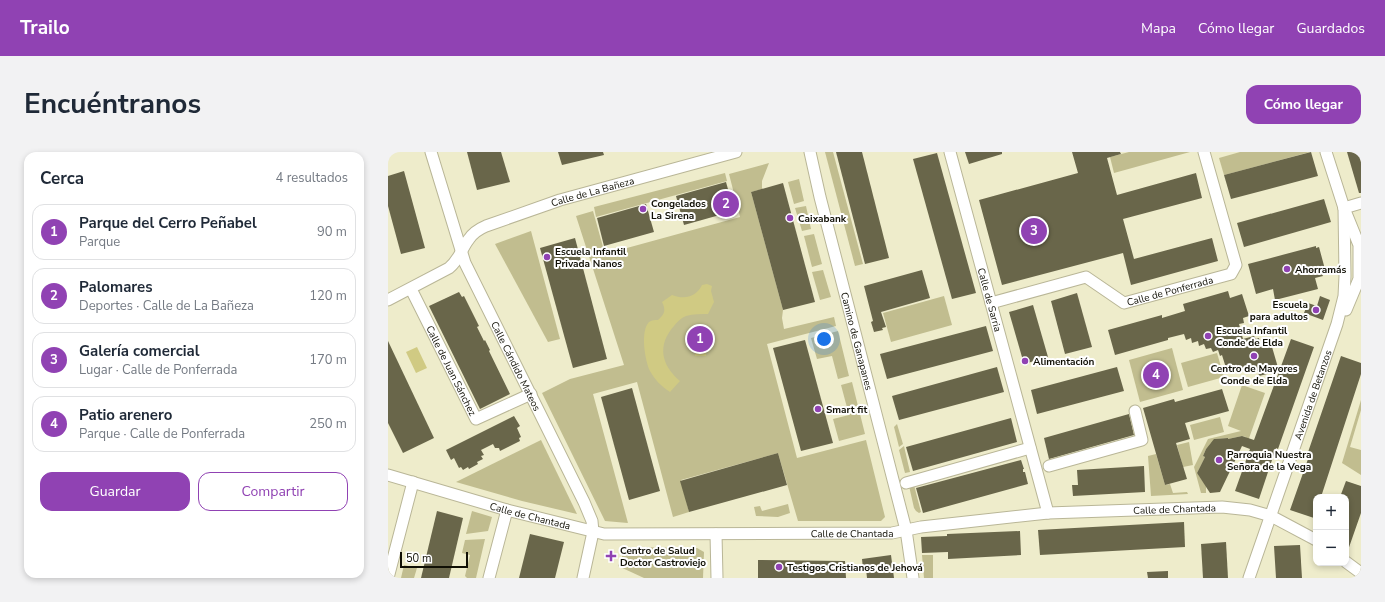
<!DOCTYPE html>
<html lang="es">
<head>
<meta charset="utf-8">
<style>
  :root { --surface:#fff; --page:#f2f2f3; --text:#1f2937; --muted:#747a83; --line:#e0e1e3; --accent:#9042b3 }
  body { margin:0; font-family:"Nunito Sans",sans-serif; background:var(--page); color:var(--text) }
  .controls { position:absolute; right:12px; bottom:12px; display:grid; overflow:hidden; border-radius:8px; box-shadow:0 2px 6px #0003 }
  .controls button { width:36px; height:36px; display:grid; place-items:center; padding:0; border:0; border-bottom:1px solid var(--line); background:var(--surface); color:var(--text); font:20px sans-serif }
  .scale { position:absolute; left:12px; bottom:10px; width:68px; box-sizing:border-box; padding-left:4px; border:2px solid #100f05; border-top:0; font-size:11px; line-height:14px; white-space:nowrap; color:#100f05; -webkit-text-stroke:3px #fff; paint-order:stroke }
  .you { position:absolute; left:436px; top:187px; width:14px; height:14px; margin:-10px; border:3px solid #fff; border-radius:50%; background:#1a73e8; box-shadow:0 0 0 6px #1a73e833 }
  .badge { display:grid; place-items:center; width:26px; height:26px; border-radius:50%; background:var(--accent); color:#fff; font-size:13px; font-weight:700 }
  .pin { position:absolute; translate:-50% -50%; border:2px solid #fff; box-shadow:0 1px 4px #0006 }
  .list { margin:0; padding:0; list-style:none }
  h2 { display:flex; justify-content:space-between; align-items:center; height:52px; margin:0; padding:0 16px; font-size:17px }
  h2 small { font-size:13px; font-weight:400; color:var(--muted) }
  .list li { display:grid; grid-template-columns:26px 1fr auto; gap:12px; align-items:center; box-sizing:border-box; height:56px; margin:0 8px 8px; padding:0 8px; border:1px solid var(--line); border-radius:12px }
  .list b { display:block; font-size:15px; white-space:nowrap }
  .list p { margin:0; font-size:13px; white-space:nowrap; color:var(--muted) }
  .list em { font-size:13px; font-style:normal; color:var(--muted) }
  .actions { display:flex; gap:8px; padding:12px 16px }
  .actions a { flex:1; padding:9px 0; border:1px solid var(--accent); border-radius:12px; text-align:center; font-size:14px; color:var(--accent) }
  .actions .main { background:var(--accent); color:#fff }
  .map { position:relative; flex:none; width:973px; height:426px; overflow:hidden; border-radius:12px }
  header { display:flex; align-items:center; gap:24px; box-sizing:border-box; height:56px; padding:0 20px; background:var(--accent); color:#fff }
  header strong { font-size:19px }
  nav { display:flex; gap:22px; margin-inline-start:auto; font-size:14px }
  .intro { display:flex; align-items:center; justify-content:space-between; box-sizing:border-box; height:96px; padding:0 24px }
  h1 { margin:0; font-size:28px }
  .button { padding:10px 18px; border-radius:12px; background:var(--accent); color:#fff; font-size:14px; font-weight:700 }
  main { display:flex; gap:24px; padding:0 24px }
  aside { flex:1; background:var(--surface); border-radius:12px; box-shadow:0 2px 6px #0003 }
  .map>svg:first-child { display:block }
  .green { fill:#c1bd8f }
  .water { fill:#d0ca83 }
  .building { fill:#69664a }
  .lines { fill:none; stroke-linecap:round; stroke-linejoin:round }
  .minor-casing { stroke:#b9b697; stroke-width:13 }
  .minor { stroke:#fff; stroke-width:11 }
  .poi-dot { fill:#9042b3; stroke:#fff; stroke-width:1.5 }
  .labels { text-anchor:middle; stroke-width:4; stroke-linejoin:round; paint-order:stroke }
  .street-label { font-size:10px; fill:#100f05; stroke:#fff }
  .poi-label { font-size:10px; font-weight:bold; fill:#100f05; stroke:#fff; text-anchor:start }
</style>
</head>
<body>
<header>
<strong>Trailo</strong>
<nav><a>Mapa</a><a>Cómo llegar</a><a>Guardados</a></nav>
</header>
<div class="intro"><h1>Encuéntranos</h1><a class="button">Cómo llegar</a></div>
<main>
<aside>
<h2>Cerca<small>4 resultados</small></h2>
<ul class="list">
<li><span class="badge">1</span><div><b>Parque del Cerro Peñabel</b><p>Parque</p></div><em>90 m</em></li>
<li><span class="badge">2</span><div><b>Palomares</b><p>Deportes · Calle de La Bañeza</p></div><em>120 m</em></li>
<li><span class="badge">3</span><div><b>Galería comercial</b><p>Lugar · Calle de Ponferrada</p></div><em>170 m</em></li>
<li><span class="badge">4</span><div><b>Patio arenero</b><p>Parque · Calle de Ponferrada</p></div><em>250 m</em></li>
</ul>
<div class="actions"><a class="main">Guardar</a><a>Compartir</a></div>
</aside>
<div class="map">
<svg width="973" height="426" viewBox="0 0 973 426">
  <rect width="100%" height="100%" fill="#eeeccb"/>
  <g class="green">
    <polygon points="437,0 445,0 475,112 467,114"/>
    <polygon points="741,0 802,0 726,21 722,5"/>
    <polygon points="852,0 922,0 836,23 831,6"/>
    <polygon points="381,11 374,29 374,37 363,40 395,158 394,166 396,177 446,165 448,174 379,192 409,306 478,288 497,365 493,369 410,369 390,301 293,328 301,360 285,365 249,230 205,242 240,371 217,369 154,241 182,227 236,213 188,64 205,59 217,102 352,65 341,22"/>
    <polygon points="337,21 339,29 208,65 206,55"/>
    <polygon points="411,27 416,49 406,52 400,30"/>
    <polygon points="418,54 423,77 414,79 407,56"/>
    <polygon points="143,79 172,187 160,190 107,92"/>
    <polygon points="426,82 434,112 424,115 416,84"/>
    <polygon points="435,118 443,145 432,148 424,120"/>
    <polygon points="556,144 564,173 503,190 495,161"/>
    <polygon points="450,179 461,224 450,227 444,204 429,207 423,186"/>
    <polygon points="784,196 795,238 752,250 741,208"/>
    <polygon points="829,201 836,225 800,235 793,211"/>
    <polygon points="464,230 477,282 451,289 445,267 461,263 453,233"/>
    <polygon points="854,233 877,241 859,292 858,285 854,284 840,287 839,286 826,287 826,291 823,291 818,297 815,304 817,305 809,321 818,334 818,341 813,341 806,315 820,287 853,279 840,274"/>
    <polygon points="973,248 973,258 962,295 973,298 973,323 954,311"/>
    <polygon points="832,265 836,280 806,288 802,273"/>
    <polygon points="509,272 515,292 511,295 506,275"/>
    <polygon points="153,288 189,362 134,349 68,330"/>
    <polygon points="801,290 805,313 795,315 789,293"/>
    <polygon points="516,294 522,320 517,321 511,298"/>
    <polygon points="768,302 777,333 782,332 785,341 799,340 800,342 763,344 760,304"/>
    <polygon points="526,333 533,360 531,361 528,359 526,356 521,334"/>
    <polygon points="400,352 402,361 390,365 368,364 366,355 372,354 374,359"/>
    <polygon points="84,359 104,365 100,379 78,382"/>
    <polygon points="97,387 88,426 79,426 77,424 82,403 74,401 77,388"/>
    <polygon points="238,395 309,396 316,400 315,426 256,426 230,414"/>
    <polygon points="534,403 545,403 545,426 536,426"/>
    <polygon points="16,413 29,416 26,426 13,426"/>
  </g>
  <g class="water">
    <path d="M319 132 324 134 323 139 326 150 320 162C313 162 305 162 298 164 293 166 289 170 286 174 269 193 273 213 292 229L282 240C273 234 267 228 262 219 257 209 252 179 261 170 264 168 267 168 270 168 277 162 278 158 274 150L284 143C297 148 308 145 314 133Z"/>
    <rect x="307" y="193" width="11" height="11"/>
    <polygon points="29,195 39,216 28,221 18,200"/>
  </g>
  <g class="building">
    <polygon points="79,0 113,0 122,30 89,38"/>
    <polygon points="170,0 215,0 216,3 174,13"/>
    <polygon points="448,0 474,0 501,106 477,112"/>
    <polygon points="577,0 614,0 614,2 581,12"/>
    <polygon points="684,0 732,0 733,2 719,6 729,43 808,21 814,46 735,67 746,107 824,86 830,109 743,133 735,101 614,133 591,48 690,21"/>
    <polygon points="923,0 930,24 843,47 836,23"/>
    <polygon points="959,0 973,0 973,41 971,41"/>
    <polygon points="549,1 588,141 564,147 525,7"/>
    <polygon points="16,19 37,96 13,102 0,54 0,24"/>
    <polygon points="338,30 346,59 296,73 288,44"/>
    <polygon points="395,31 427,150 395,158 363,40"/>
    <polygon points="936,47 943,70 856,95 849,71"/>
    <polygon points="258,52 266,80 216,94 209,66"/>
    <polygon points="187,86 219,207 185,216 152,96"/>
    <polygon points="928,94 928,96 931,95 938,121 934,122 935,124 927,126 930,137 887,148 885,137 868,142 860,112"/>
    <polygon points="534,118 542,146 493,160 498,175 494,176 495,178 486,180 483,170 485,169 476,134"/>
    <polygon points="840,139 842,146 854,142 861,164 855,166 856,171 851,172 855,187 866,184 868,187 871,186 872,191 882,188 891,219 871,224 870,219 862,221 861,217 854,219 852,214 845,216 844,214 838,216 834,203 832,204 830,198 825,200 823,196 818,197 816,192 811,194 810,189 804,191 803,186 798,188 796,182 780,186 780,188 727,203 720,178 774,163 774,166 797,159 795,152"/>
    <polygon points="71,140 74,145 76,144 91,174 89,175 96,189 97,188 102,198 101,199 122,242 92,257 41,154"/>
    <polygon points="689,141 704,195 677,202 663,149"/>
    <polygon points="932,144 942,148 935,168 916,161 920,151 929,154"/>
    <polygon points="645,153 660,205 636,212 621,160"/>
    <polygon points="598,174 605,199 499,227 492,202"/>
    <polygon points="903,187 926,195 890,297 888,296 871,347 847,339 862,297 854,294 832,340 822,341 809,321 817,305 815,304 818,297 826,287 840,286 840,287 854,284 866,288"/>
    <polygon points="417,188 445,291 413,299 385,196"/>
    <polygon points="0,189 46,286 15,301 0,271"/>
    <polygon points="953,204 973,211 973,222 933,345 928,345 928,359 926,366 902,358 920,307 918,306"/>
    <polygon points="609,215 616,240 511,268 504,244"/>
    <polygon points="729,215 736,239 649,262 643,238"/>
    <polygon points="244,236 272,339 241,348 213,245"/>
    <polygon points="834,237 841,259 797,271 802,287 788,291 799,327 777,333 755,256 786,247 787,250"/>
    <polygon points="741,262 746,283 661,307 656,286"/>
    <polygon points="126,264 132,274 129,276 133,285 131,286 132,289 112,299 111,296 107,296 105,292 93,298 96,303 93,304 95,307 89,310 90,312 81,317 80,315 75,318 73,315 71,316 66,306 63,308 58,298"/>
    <polygon points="623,266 629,290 525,319 518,295"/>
    <polygon points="390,301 399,333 301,360 292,329"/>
    <polygon points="633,308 636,317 635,317 635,320 637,320 640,332 535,361 528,336"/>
    <polygon points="756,314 757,340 685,344 684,333 690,333 689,318"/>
    <polygon points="958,329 973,334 973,361 959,401 958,401 958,345 952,345"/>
    <polygon points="49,359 75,366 61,426 33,426"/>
    <polygon points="796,370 797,395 652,403 650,378"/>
    <polygon points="632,379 633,403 560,407 560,400 534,401 533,385 559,384 559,382"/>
    <polygon points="142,382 176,390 167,426 131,426"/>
    <polygon points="838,390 840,426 815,426 813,392"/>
    <polygon points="912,393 914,426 888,426 886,394"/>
    <polygon points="503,403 506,426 479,426 478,417 475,417 474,407"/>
    <polygon points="370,408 457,409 458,426 370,426"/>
    <polygon points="780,419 780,426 760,426 759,420"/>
  </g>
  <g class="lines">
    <g class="minor-casing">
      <g id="minor">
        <path id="s1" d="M43 0 77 111 196 350 204 369 205 380 195 426"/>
        <path id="s2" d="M422 0 432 45 518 378 525 426"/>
        <path id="s3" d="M562 0 660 361"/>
        <polyline points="938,0 956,56 971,93 971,127 958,158"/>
        <polyline points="956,56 973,51"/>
        <path id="s4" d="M23 137 88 267 143 242"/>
        <path id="s5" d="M0 148 61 116C72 107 73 97 81 87 85 81 91 77 98 74L172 48 348 0"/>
        <path id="s6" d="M603 151 698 125 736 151 843 122 848 113 816 0"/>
        <polyline points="661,314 754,288 747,259"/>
        <path id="s7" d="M0 323 119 358 216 382 504 381 533 375 660 361 834 355 862 358 883 364 928 388"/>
        <polyline points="518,331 642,296"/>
        <polyline points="328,382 329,426"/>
        <polyline points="958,410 973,421"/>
        <polyline points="0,426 25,330"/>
        <polyline points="101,426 119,358"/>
        <path id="s8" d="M861 426 949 172 956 144 957 124 956 56"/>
      </g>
    </g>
    <use href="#minor" class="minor"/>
  </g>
  <g class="poi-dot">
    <circle cx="255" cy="57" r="4"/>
    <circle cx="402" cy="66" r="4"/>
    <circle cx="159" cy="105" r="4"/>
    <circle cx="899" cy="117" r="4"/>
    <circle cx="928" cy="158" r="4"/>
    <circle cx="820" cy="184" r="4"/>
    <circle cx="866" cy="204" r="4"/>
    <circle cx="637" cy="209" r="4"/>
    <circle cx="430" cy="257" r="4"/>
    <circle cx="831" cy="308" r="4"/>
    <path d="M221 398h4v4h4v4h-4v4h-4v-4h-4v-4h4z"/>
    <circle cx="391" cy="415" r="4"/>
  </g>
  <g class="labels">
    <g class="street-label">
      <text dy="4" stroke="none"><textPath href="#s5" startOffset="238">Calle de La Bañeza</textPath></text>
      <text dy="4" stroke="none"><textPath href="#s6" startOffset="192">Calle de Ponferrada</textPath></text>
      <text dy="4" stroke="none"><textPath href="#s3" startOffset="153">Calle de Sarria</textPath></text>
      <text dy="4" stroke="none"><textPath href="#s2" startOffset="195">Camino de Ganapanes</textPath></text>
      <text dy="4" stroke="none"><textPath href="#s1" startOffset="231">Calle Cándido Mateos</textPath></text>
      <text dy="4" stroke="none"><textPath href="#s4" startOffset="91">Calle de Juan Sánchez</textPath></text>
      <text dy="4" stroke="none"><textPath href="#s8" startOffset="194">Avenida de Betanzos</textPath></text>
      <text dy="4" stroke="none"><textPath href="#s7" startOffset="796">Calle de Chantada</textPath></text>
      <text dy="4" stroke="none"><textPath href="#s7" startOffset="148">Calle de Chantada</textPath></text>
      <text dy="4" stroke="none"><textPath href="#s7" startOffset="472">Calle de Chantada</textPath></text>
    </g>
    <g class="poi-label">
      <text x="263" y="55">Congelados<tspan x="263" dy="12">La Sirena</tspan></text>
      <text x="410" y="70">Caixabank</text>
      <text x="167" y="103">Escuela Infantil<tspan x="167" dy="12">Privada Nanos</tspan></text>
      <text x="907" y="121">Ahorramás</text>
      <text x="920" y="156" text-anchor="end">Escuela<tspan x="920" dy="12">para adultos</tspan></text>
      <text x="828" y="182">Escuela Infantil<tspan x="828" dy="12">Conde de Elda</tspan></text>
      <text x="645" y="213">Alimentación</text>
      <text x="866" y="220" text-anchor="middle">Centro de Mayores<tspan x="866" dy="12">Conde de Elda</tspan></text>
      <text x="438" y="261">Smart fit</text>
      <text x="839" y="306">Parroquia Nuestra<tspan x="839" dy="12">Señora de la Vega</tspan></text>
      <text x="232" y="402">Centro de Salud<tspan x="232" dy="12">Doctor Castroviejo</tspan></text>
      <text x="399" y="419">Testigos Cristianos de Jehová</text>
    </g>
  </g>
</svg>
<div class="controls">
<button>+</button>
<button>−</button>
</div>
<div class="scale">50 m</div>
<div class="you"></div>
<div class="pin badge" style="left:312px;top:187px">1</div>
<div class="pin badge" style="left:338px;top:52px">2</div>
<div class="pin badge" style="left:646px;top:79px">3</div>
<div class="pin badge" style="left:768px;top:223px">4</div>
</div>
</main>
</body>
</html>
